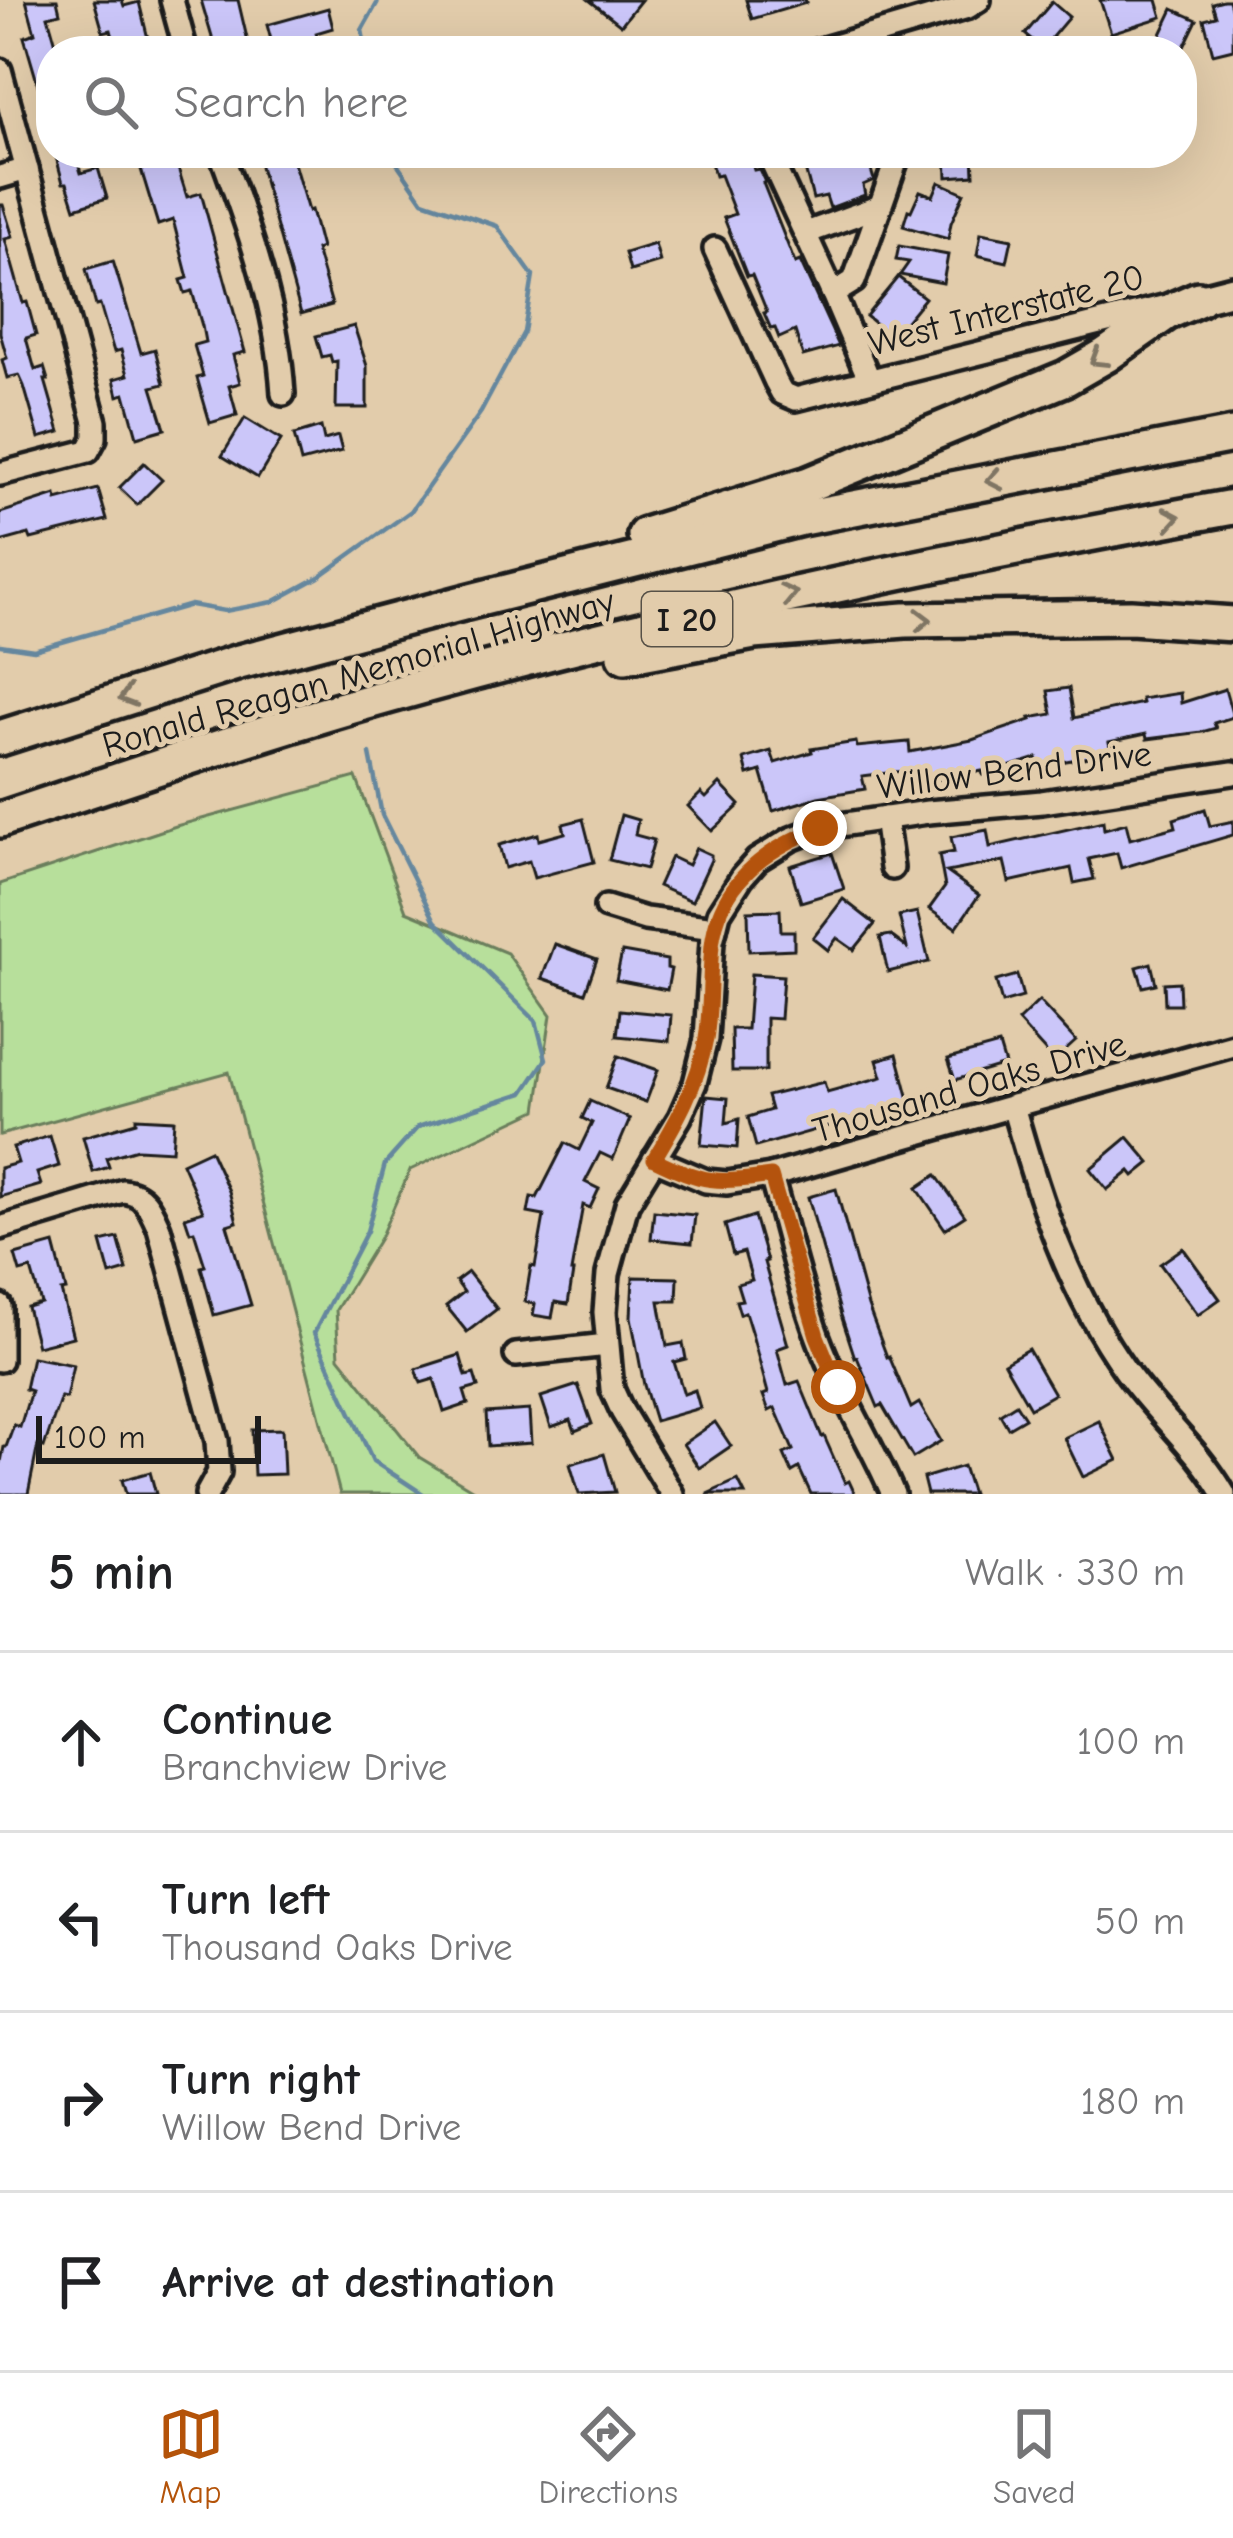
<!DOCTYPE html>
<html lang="en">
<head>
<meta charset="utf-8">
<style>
  :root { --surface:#fff; --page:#f6f6f6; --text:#202124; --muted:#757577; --line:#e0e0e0; --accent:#b45309 }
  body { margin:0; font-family:"Comic Neue",sans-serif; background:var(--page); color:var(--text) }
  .scale { position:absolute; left:36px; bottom:30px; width:225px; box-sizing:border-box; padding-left:12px; border:6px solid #1c1c1c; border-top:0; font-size:33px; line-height:42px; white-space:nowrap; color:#1c1c1c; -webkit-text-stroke:9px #e2ccab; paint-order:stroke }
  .stop { position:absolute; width:36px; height:36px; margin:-27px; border:9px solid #b45309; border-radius:50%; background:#fff }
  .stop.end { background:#b45309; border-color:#fff; box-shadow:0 3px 12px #0008 }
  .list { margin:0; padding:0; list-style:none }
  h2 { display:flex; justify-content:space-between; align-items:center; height:156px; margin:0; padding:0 48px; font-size:51px }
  h2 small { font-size:39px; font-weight:400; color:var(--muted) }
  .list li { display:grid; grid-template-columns:78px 1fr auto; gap:36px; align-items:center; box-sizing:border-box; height:180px; padding:0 48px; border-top:3px solid var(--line) }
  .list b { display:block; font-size:45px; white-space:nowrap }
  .list p { margin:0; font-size:39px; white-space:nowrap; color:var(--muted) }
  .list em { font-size:39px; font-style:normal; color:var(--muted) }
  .icon { flex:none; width:66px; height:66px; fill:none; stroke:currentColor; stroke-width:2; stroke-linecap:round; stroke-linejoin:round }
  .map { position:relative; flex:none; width:1233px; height:1494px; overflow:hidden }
  .search { position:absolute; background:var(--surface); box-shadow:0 12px 48px #0002; left:36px; right:36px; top:36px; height:132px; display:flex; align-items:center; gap:30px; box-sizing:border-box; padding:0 42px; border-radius:48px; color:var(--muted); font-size:45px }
  .sheet { height:876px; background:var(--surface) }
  nav { display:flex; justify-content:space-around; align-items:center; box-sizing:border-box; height:168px; border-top:3px solid var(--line); background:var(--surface); font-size:33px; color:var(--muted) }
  nav a { display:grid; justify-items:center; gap:6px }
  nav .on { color:var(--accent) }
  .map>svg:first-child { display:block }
  .green { fill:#b7df9b; stroke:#6a7e5c; stroke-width:3 }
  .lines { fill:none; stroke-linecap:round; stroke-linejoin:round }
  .stream { stroke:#65879e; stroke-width:4.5 }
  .building { fill:#cbc6f9; stroke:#1c1c1c; stroke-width:3 }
  .minor-casing { stroke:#1c1c1c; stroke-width:30 }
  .major-casing { stroke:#1c1c1c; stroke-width:36 }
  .highway-casing { stroke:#1c1c1c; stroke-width:42 }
  .minor { stroke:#e2ccab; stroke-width:21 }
  .major { stroke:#e2ccab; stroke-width:27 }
  .highway { stroke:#e2ccab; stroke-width:33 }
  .oneway { stroke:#7f7464 }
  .route { stroke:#b45309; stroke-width:15 }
  .labels { text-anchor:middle; stroke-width:10; stroke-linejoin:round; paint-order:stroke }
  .shield { fill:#e2ccab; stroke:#575147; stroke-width:3 }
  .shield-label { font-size:33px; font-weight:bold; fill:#1c1c1c }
  .street-label { font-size:36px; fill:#1c1c1c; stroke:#e2ccab }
</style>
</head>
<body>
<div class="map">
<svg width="1233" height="1494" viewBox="0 0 1233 1494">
  <rect width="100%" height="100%" fill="#e2ccab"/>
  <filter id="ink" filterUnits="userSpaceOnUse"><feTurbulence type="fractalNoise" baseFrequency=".00833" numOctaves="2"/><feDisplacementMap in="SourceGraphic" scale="24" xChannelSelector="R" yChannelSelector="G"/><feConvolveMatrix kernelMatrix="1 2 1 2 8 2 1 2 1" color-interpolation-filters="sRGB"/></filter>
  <g filter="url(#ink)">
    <polygon class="green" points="356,777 406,911 507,953 551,1015 537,1110 410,1170 380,1238 336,1310 339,1357 419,1457 480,1494 340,1494 229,1072 0,1135 0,884 176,826"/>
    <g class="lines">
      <g class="stream">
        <polyline points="366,51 362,30 379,0"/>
        <polyline points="0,645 34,650 191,605 225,611 273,602 319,577 411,511 481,412 524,332 533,276 497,226 423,201 390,153"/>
        <polyline points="370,754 382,815 435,921 536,1021 546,1059 523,1093 418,1127 385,1164 367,1231 314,1333 373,1461 423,1494"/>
      </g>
    </g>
    <g class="building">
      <polygon points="26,0 57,0 60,13 48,16 58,51 51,51 51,115 47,116 24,37 35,33"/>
      <polygon points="94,0 122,0 124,6 139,2 151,51 117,51 111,30 103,32"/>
      <polygon points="201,0 238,0 250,51 216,51"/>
      <polygon points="589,0 641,0 621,25"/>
      <polygon points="746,0 805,0 806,3 752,19"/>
      <polygon points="1100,0 1157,0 1162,17 1111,33"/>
      <polygon points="1223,0 1229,0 1233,15 1233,49 1213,54 1204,19 1216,16 1212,3"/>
      <polygon points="1052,2 1069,17 1052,37 1069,51 1045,51 1025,34"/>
      <polygon points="328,8 333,28 316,33 321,51 274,51 267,25"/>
      <polygon points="1173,9 1197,20 1182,51 1153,51"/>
      <polygon points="666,37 704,47 704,51 663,51"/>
      <polygon points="55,153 75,153 81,173 98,168 107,198 75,208 67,183 63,183"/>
      <polygon points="136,153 181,153 184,166 178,168 187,197 201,193 245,352 233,355 240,383 229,386 237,415 210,423 197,378 203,376 194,345 205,342 202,326 192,291 185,293 181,280 188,278 173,220 158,225"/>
      <polygon points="278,153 291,153 308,211 311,210 321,248 316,250 332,305 301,314 258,159"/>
      <polygon points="708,153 749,153 754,170 759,169 765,182 763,183 795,263 800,261 839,346 803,356 795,331 779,338 775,328 771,329 764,313 767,312 752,275 747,276 724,218 735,214 720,175 715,176"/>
      <polygon points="846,153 866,153 874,180 863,185 865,195 830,208 826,196 813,199 804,165"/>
      <polygon points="946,153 973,153 974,175 947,177"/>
      <polygon points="939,182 964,193 951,223 948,239 903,226 908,210 911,211 920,191 933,196"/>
      <polygon points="0,205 3,205 13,237 5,239 23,303 27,302 36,335 26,338 35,370 44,367 48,380 45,380 60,432 39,438 24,386 19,375 7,378 2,360 7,358 0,333"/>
      <polygon points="981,233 1012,239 1007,262 977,255"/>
      <polygon points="655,244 660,262 630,271 625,253"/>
      <polygon points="899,246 948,255 943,283 900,275 909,262 896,260"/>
      <polygon points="113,261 141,353 155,349 164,384 152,387 165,429 137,437 125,394 118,396 114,379 128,375 121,350 114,352 100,305 96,306 86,269"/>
      <polygon points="898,277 925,298 892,338 866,316"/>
      <polygon points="354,326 367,366 367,408 336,408 337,361 332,362 330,355 322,357 316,336"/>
      <polygon points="245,418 281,440 258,478 222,456"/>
      <polygon points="321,427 324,440 338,436 342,451 301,462 294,435"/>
      <polygon points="144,463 162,480 137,505 119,488"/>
      <polygon points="98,489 107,520 31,539 29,534 0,542 0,513 56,495 57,500"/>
      <polygon points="1069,688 1074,718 1142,703 1141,699 1180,693 1181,703 1225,689 1233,717 1214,723 1216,728 1202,732 1147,739 1146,734 1109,742 1111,753 1038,766 1037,758 983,775 982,771 924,782 921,769 862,776 865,789 818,797 773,811 761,771 748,775 744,759 771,751 775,763 812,752 811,749 856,742 857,747 909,742 910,752 972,740 1031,720 1030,718 1052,714 1048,691"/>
      <polygon points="720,784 740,805 712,831 688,806 701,793 706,798"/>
      <polygon points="1205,809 1210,826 1233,821 1233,835 1121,868 1117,853 1089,859 1094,879 1074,883 1071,868 1009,882 1004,861 947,872 979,895 956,928 929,909 945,887 939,855 954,852 951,837 987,830 990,847 1103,821 1104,829 1126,823 1130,839 1176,827 1174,819"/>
      <polygon points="621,815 638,820 635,835 654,840 646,869 609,860"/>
      <polygon points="583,819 594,862 534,878 529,861 505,868 499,845 538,834 539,840 565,833 563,824"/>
      <polygon points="696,848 711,855 711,860 692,901 658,886 671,857 688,865"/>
      <polygon points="832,853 844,889 801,902 790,866"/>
      <polygon points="843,899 875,924 854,950 837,938 828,950 813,938"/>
      <polygon points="780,910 781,931 794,931 794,949 749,951 748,911"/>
      <polygon points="917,912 929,962 888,972 880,937 890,935 907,948 899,916"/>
      <polygon points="555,944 597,959 585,993 542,978"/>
      <polygon points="622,952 667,960 667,968 671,969 667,990 616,980"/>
      <polygon points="1151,963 1156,984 1143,987 1137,967"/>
      <polygon points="751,974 783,976 780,1019 766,1018 766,1071 732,1071 731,1029 747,1029"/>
      <polygon points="1017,975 1023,997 1002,1003 996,981"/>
      <polygon points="1179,982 1180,1004 1165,1004 1164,983"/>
      <polygon points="1039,1001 1076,1041 1054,1061 1018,1021"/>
      <polygon points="620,1010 671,1015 669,1041 617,1036"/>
      <polygon points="999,1045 1005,1065 955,1080 948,1059"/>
      <polygon points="897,1054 910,1103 756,1147 748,1117 771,1110 767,1096 824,1082 827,1092 882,1077 877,1060"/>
      <polygon points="618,1056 658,1070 646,1102 606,1088"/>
      <polygon points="706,1096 728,1098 726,1123 739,1119 737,1148 701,1145"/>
      <polygon points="590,1101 630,1119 613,1159 600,1153 585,1182 599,1189 590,1208 583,1205 571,1272 573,1272 568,1304 555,1302 552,1318 533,1315 535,1304 525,1302 531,1266 535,1267 544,1216 528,1213 531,1197 537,1198 565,1143 579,1150 592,1123 582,1118"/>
      <polygon points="136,1118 174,1120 172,1151 137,1149 106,1158 109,1167 93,1172 83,1137 136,1122"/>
      <polygon points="50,1136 59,1166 37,1173 41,1185 0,1197 0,1168 18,1163 13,1147"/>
      <polygon points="1128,1137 1150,1163 1134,1176 1130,1171 1107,1190 1090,1169"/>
      <polygon points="210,1150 229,1191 237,1222 227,1225 251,1305 214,1315 201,1267 205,1266 194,1231 190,1232 185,1217 203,1211 182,1163"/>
      <polygon points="936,1175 965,1216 945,1229 917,1188"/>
      <polygon points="836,1189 868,1306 887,1357 889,1356 911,1408 919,1403 941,1441 913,1458 882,1405 878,1407 857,1357 855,1358 841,1315 808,1197"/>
      <polygon points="654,1211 695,1215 692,1243 651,1239"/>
      <polygon points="754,1216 767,1261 764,1262 788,1345 777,1349 787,1385 799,1381 822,1437 824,1436 845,1483 849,1481 855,1494 811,1494 799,1468 792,1472 784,1454 793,1450 775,1408 769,1411 763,1395 768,1393 753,1338 745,1312 740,1314 736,1301 742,1300 737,1284 752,1280 744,1252 733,1255 725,1225"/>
      <polygon points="118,1238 127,1270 110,1275 101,1242"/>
      <polygon points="54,1244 66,1290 61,1291 73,1337 37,1346 27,1307 41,1303 31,1269 20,1272 15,1255"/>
      <polygon points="1183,1248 1220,1299 1198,1315 1160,1264"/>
      <polygon points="468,1272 497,1309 467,1332 446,1306 464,1292 456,1281"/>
      <polygon points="633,1277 678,1278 677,1301 659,1301 667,1346 683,1343 686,1359 674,1362 684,1394 695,1390 700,1408 655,1421 644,1385 631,1317"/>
      <polygon points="1028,1349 1054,1394 1030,1408 1004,1363"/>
      <polygon points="460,1355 466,1376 474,1374 478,1387 464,1391 468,1404 444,1412 434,1379 421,1383 416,1369"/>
      <polygon points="32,1357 73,1365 66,1398 61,1397 44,1447 38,1445 28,1494 0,1494 0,1467 4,1447 6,1447 14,1425 20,1427 31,1391 25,1389"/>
      <polygon points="578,1385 592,1424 575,1431 571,1420 551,1427 541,1397"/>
      <polygon points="1016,1404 1025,1418 1008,1428 1000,1414"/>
      <polygon points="529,1410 531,1443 488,1446 486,1413"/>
      <polygon points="1099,1421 1118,1460 1083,1477 1064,1438"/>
      <polygon points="715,1422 731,1446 699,1468 683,1444"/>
      <polygon points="282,1429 284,1474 254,1475 252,1430"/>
      <polygon points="604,1454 615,1492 579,1494 570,1464"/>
      <polygon points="963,1466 972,1494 927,1494 923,1478"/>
      <polygon points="150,1472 156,1494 126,1494 122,1480"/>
      <polygon points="738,1480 745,1494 707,1494"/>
    </g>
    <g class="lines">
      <g class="minor-casing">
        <g id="minor">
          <polyline points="172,0 186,51"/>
          <polyline points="817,51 968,7 979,0"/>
          <polyline points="0,70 95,422 95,438 88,451 0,474"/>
          <path d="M221 153C250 231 278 310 283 394"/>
          <polyline points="768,153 833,294 869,379"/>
          <polyline points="0,177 27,169"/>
          <polyline points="806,233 880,206"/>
          <polyline points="715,249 776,382 782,393 796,399 1163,307"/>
          <polyline points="833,294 854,281 899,153"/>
          <polyline points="885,818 892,868"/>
          <polyline points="606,907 645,919 715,928"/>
          <path d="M1013 1106C1039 1199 1068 1290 1125 1370 1156 1414 1197 1447 1224 1494"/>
          <polyline points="654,1159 706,1181 727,1183 771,1176 1013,1106 1233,1045"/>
          <path d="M771 1176C787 1231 799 1288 819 1340 839 1394 871 1441 893 1494"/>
          <path d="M0 1228 123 1191C145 1193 151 1210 159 1228L217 1441 219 1472 207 1494"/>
          <polyline points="0,1306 0,1360"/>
          <polyline points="516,1355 607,1345"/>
          <polyline points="672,1494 622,1411 612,1389 605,1312 608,1274 627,1204 680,1117 695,1083 706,1039 712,941 719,913 742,877 757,860 791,839 819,828 928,812 1042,802 1233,773"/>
        </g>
      </g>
      <g class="major-casing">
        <polyline id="major" points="1198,299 1233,290"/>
      </g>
      <g class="highway-casing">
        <g id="highway">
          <polyline points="645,535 809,484 1066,378 1106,355 1166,313 1198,299"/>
          <polyline points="625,656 754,632 905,620 1131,617 1233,624"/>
          <polyline points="0,738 239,662 463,603 802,518 1233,435"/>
          <path d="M0 820C115 782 230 742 346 708 638 623 935 561 1233 507"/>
        </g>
      </g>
      <use href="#minor" class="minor"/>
      <use href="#major" class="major"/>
      <use href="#highway" class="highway"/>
    </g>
    <defs><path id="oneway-chevron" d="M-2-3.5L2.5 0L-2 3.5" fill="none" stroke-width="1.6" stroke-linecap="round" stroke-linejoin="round" transform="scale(3)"/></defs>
    <g class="oneway">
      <use href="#oneway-chevron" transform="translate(1098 359) rotate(148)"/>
      <use href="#oneway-chevron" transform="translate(994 480) rotate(169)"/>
      <use href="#oneway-chevron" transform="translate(1172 518) rotate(-10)"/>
      <use href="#oneway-chevron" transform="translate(789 594) rotate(-13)"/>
      <use href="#oneway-chevron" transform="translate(923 620) rotate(-1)"/>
      <use href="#oneway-chevron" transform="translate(127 697) rotate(163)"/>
    </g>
  </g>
  <g class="lines" filter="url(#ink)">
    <path class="route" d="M820 828C765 849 719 883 712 945 709 976 711 1008 706 1039 698 1084 677 1121 654 1159 703 1183 717 1184 771 1176L817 1336 838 1387"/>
  </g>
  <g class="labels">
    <rect class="shield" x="642" y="592" width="90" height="54" rx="9"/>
    <g class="shield-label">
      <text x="687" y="631">I 20</text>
    </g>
    <g class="street-label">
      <text transform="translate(1006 309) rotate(-14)" y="13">West Interstate 20</text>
      <text transform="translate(358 672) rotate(-16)" y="13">Ronald Reagan Memorial Highway</text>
      <text transform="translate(1014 769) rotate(-7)" y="13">Willow Bend Drive</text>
      <text transform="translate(969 1086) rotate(-16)" y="13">Thousand Oaks Drive</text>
    </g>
  </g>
</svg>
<div class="scale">100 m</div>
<div class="stop" style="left:838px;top:1387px"></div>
<div class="stop end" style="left:820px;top:828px"></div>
<div class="search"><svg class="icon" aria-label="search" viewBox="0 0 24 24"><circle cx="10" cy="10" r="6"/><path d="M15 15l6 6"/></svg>Search here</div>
</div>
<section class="sheet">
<h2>5 min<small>Walk · 330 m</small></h2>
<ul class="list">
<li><svg class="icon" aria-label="ahead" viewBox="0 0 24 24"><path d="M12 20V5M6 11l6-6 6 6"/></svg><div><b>Continue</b><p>Branchview Drive</p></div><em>100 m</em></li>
<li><svg class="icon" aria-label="left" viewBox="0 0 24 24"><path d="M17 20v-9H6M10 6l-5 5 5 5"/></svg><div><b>Turn left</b><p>Thousand Oaks Drive</p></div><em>50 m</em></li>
<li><svg class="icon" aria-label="right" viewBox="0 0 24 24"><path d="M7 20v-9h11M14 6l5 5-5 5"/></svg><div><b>Turn right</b><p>Willow Bend Drive</p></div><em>180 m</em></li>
<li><svg class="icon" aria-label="arrive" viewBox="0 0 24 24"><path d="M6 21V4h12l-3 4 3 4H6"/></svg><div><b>Arrive at destination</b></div></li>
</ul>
</section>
<nav>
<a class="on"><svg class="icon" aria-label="map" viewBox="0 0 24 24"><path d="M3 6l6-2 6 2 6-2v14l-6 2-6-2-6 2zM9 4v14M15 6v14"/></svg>Map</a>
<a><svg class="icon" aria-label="directions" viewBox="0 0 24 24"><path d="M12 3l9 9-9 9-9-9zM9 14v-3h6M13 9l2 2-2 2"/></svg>Directions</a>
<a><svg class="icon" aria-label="saved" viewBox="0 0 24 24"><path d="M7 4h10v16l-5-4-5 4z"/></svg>Saved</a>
</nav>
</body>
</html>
